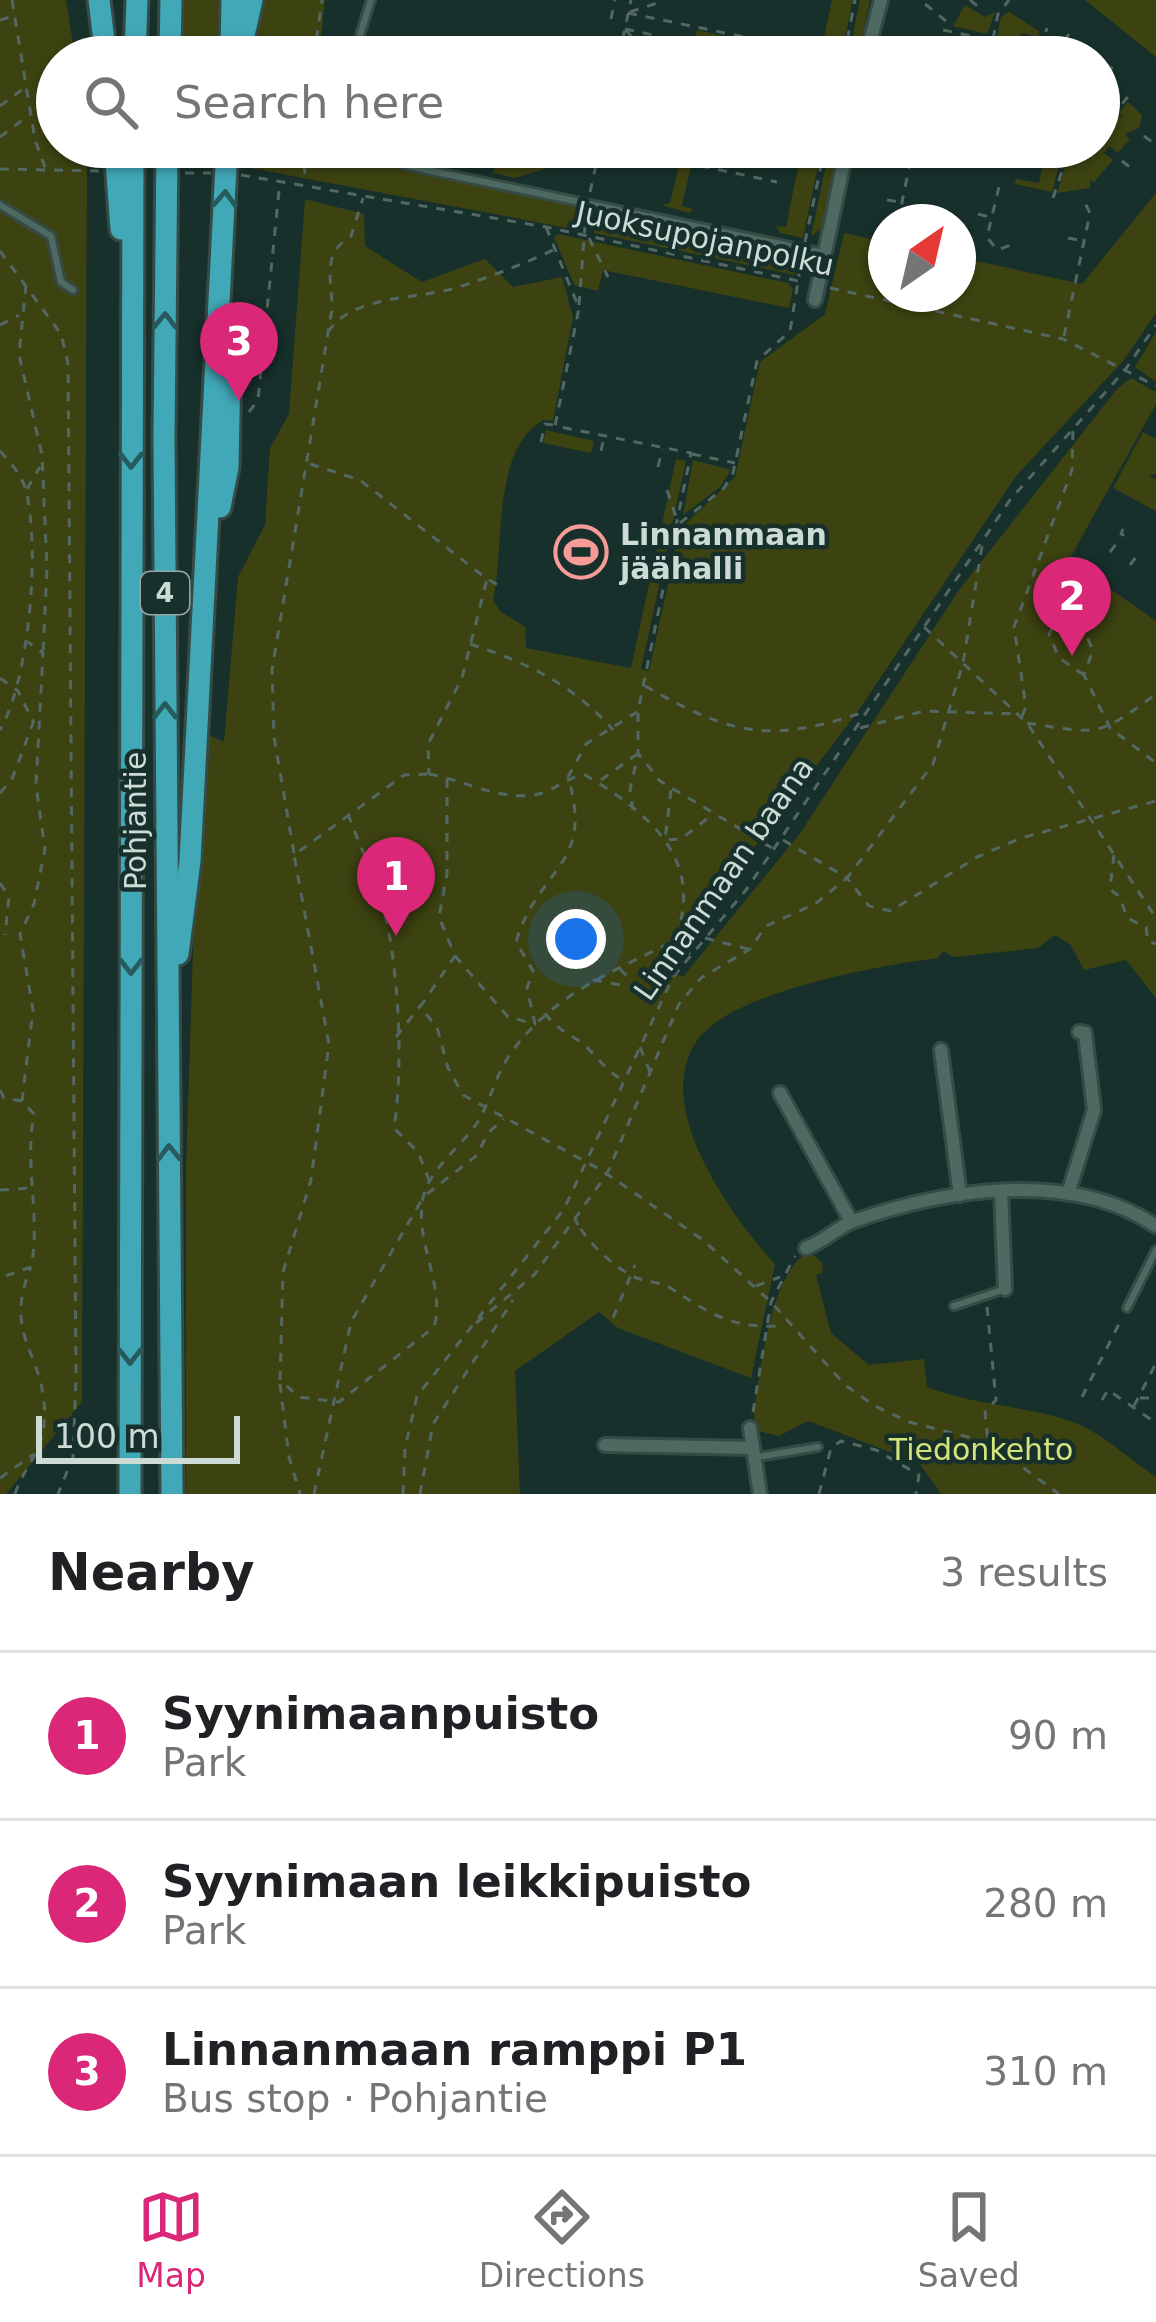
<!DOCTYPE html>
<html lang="en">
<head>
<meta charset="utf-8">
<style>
  :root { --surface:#fff; --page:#f2f2f2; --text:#202124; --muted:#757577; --line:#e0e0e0; --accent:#db2777 }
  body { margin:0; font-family:"DejaVu Sans",sans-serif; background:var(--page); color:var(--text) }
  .compass { position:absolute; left:868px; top:204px; width:108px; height:108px; border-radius:50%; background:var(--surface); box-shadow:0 3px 9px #0004; rotate:34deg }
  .scale { position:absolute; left:36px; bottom:30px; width:204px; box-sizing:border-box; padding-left:12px; border:6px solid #cddbd7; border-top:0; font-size:33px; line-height:42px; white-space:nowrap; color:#cddbd7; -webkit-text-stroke:9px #17302b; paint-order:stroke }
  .you { position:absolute; left:576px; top:939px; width:42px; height:42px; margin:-30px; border:9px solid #fff; border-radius:50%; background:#1a73e8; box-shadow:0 0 0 18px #1a73e833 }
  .badge { display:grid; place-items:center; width:78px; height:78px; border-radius:50%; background:var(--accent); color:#fff; font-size:39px; font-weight:700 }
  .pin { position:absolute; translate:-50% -99px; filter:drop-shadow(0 3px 6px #0008) }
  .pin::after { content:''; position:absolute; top:63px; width:42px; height:36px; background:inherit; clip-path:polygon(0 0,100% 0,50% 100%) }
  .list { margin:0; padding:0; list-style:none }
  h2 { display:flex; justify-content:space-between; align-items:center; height:156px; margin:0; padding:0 48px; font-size:51px }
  h2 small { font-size:39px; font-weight:400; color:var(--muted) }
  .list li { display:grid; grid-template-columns:78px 1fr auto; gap:36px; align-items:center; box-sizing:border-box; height:168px; padding:0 48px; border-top:3px solid var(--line) }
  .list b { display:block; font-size:45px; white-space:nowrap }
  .list p { margin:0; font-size:39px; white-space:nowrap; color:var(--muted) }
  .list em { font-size:39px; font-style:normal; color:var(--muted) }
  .icon { flex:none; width:66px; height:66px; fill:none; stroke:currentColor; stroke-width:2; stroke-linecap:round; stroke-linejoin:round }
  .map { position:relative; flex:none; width:1156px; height:1494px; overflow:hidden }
  .search { position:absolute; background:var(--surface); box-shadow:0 3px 9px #0004; left:36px; right:36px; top:36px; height:132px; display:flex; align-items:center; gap:30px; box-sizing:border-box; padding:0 42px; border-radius:66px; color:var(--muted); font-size:45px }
  .sheet { height:660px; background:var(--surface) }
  nav { display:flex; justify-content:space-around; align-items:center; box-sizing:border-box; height:168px; border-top:3px solid var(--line); background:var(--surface); font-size:33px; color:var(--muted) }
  nav a { display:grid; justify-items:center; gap:6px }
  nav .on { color:var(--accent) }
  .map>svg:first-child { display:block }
  .green { fill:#3d4211 }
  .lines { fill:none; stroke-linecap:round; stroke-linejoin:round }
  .service-casing { stroke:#364b46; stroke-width:12 }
  .minor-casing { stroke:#364b46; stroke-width:18 }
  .motorway-casing { stroke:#364b46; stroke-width:27 }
  .path { stroke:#536863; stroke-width:3; stroke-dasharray:9 9; stroke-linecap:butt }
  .service { stroke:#4e6962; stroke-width:6 }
  .minor { stroke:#4e6962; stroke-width:12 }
  .motorway { stroke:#41a8b7; stroke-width:21 }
  .oneway { stroke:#265a5c }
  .labels { text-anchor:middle; stroke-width:9; stroke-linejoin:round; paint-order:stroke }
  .shield { fill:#17302b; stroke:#96a8a3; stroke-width:3 }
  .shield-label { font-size:27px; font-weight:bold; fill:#cddbd7 }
  .street-label { font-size:30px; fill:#cddbd7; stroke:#17302b }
  .poi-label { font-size:30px; font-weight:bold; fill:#cddbd7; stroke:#17302b; text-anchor:start }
  .park-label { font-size:30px; fill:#d5e37c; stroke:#17302b }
</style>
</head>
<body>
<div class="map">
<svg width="1156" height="1494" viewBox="0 0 1156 1494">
  <rect width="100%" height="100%" fill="#17302b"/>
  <g class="green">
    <polygon points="0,0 66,0 75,57 57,57 57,147 87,147 82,1402 6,1494 0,1494"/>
    <polygon points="183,0 222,0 220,57 182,57"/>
    <polygon points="256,0 325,0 319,57 245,57"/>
    <polygon points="832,0 853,0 841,57 820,57"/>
    <polygon points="860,0 870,0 858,57 848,57"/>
    <polygon points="1085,0 1156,0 1156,57"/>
    <polygon points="965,5 985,17 995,12 987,34 953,26"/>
    <polygon points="1009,12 1039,31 1038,37 1021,33 1019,41 997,36 1001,17"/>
    <polygon points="697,30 762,44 760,53 695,40"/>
    <polygon points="1128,102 1142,115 1139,128 1125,134 1130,139 1118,153 1109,146 1104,153 1113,160 1094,182 1090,180 1090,188 1057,193 1068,158 1081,160 1088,147 1099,147 1099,119 1108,126 1116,116 1123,117 1119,113"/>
    <polygon points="235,147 342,147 360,161 582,206 573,229 245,167 233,160"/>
    <polygon points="503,147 555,147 551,167 515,178 493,173"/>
    <polygon points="802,147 822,147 803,238 780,233 776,226 786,227"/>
    <polygon points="830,147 839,147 823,227 811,236"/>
    <polygon points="1047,147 1064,147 1052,192 1015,184 1016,179 1039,183"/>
    <polygon points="679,164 691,166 682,206 693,209 689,213 661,205 670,203"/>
    <path d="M1156 193V313L1124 360 1016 476 856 714 663 967 683 977 801 832 959 590 1117 389 1131 378 1156 392V404L1069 560 1156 621V998L1126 960 1084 970 1070 944 1055 935 1038 948 954 957 943 951 938 958C881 965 728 992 696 1042 652 1109 732 1216 775 1264L751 1378 618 1328 599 1312 515 1371 520 1494H186V1168L200 731 224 742 238 577 265 525 270 448 289 414 305 199 364 214 365 246 422 282 485 259 513 287 562 277 573 317 553 421 544 420C491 448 505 548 493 600L500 611 525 627 526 648 631 668 676 459 686 461 641 669 649 671 680 529 735 477 760 362 825 314 844 233 886 242V294H958V257L1082 284Z"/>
    <polygon points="594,209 800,252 795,275 594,233"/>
    <polygon points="558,234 788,283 793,289 789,308 603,270 598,291 574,285 554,237"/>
    <polygon points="1156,332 1156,382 1135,367"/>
    <polygon points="546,430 594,441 591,453 543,443"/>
    <polygon points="1143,432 1156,439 1156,474 1148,475 1156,480 1156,511 1113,488"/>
    <polygon points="693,460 731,470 720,487 683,515"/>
    <path d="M810 1251 822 1263 823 1272 816 1275 831 1333 869 1365 924 1359 927 1387C973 1405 1020 1405 1067 1420 1098 1429 1129 1459 1156 1477V1494H941L919 1463 808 1421 779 1436 755 1430 754 1411C761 1369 770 1271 810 1251Z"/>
  </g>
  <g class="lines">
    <g class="service-casing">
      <g id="service">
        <polyline points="651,45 709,57"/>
        <polyline points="353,57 371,0"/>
        <polyline points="358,147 408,166 824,253"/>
        <polyline points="0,205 51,236 61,282 73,290"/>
        <polyline points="954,1306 1005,1289"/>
        <polyline points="1127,1308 1156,1250"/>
        <polyline points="758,1457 818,1447"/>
      </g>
    </g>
    <g class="minor-casing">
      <g id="minor">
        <polyline points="866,57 881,0"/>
        <polyline points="815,300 847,147"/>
        <polyline points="941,1050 960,1195"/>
        <polyline points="780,1093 851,1221"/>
        <polyline points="1001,1191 1005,1289"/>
        <polyline points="1068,1194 1094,1110 1085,1033 1079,1032"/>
        <path d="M806 1248C825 1241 837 1227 854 1221 945 1189 1072 1169 1156 1226"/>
        <polyline points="750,1428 760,1494"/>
        <polyline points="605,1445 753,1448"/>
      </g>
    </g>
    <g class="motorway-casing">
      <g id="motorway">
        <polyline points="99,0 106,57"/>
        <polyline points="231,50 232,0"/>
        <polyline points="135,57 137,0"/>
        <polyline points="170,57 171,0"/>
        <polyline points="239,57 252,0"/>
        <polyline points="115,147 121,229"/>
        <polyline points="167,147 164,438 172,1494"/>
        <polyline points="220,507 228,467 230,365"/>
        <polyline points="178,954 190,861 227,147"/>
        <polyline points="130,1494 133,147"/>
      </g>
    </g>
    <g class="path">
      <polyline points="12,0 35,140 46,170"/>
      <polyline points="970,0 984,11"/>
      <polyline points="925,4 946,21"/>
      <polyline points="630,12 660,2"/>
      <polyline points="628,13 808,50 806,57"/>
      <polyline points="611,19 615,0"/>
      <polyline points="0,20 14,16"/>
      <polyline points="625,29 653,35"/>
      <polyline points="626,30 639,46"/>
      <polyline points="943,30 1071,57"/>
      <polyline points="993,39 998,14 1009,0"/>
      <polyline points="1064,41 1069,34"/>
      <polyline points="715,48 760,57"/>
      <polyline points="1040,49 1047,28"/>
      <polyline points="314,57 322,0"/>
      <polyline points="619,57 631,0"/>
      <polyline points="844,57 855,0"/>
      <polyline points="1107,74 1117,61"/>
      <polyline points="0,106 27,86"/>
      <polyline points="1111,118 1130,94"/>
      <polyline points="1144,136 1156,145"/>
      <polyline points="0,137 29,115"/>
      <polyline points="302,147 306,182"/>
      <polyline points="630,151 777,182"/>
      <polyline points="1122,161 1131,168"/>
      <polyline points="0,169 100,171"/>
      <polyline points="185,173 211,173"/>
      <polyline points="241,175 546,227 803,282"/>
      <polyline points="999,187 987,237 997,250 1011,245 1013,239"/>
      <polyline points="590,192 600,147"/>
      <polyline points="1053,198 1070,147"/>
      <polyline points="887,200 900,202"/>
      <polyline points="978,214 990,217"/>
      <polyline points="898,222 909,168"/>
      <polyline points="546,227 579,308 555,426 691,453 638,711 638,753 660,781 772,848"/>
      <polyline points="589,238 608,277"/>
      <polyline points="1068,238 1083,241"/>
      <polyline points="805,242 825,147"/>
      <polyline points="0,251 61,334 68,363 76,1376 73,1457 58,1494"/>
      <polyline points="26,285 19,355 42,455 47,568 43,653"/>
      <polyline points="830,288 1063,339 1156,386"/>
      <polyline points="579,305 586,213"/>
      <polyline points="0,325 19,315"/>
      <path d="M328 332C353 294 418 300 459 287 492 276 524 264 555 249"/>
      <polyline points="1064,336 1090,213 1085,203"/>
      <polyline points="249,412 258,400 280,181"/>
      <polyline points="541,442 545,424 553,425"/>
      <path d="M0 451C11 463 21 474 26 490 40 548 30 678 0 730"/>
      <polyline points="601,451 604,437"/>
      <polyline points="692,454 735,463"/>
      <polyline points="310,464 360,480 487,579 462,678 428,744 429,774"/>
      <polyline points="658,467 662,449"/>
      <polyline points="27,489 40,467"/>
      <polyline points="667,490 678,523"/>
      <polyline points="680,523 724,488 733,473 757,361 790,331 802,257"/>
      <polyline points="1123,529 1121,534 1130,538"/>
      <polyline points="1110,552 1117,543"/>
      <polyline points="1130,565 1136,557"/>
      <polyline points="489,580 500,586"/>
      <polyline points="924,627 1027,723 1156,918"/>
      <path d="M470 644C526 662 574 685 613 730"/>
      <polyline points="1084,675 1059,658 1049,634 1055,624 1066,621 1085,633 1093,650 1084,675 1110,728 1156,763"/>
      <polyline points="0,678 18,691 34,723"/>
      <path d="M645 686C733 736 770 744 867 711"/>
      <polyline points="1022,716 1026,707 1014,627 1072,470 1073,428"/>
      <path d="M1027 723C1098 734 1097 738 1156 694"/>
      <polyline points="860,728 924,711 1015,714"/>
      <path d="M429 774C463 780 498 800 533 795 553 793 565 777 585 775 650 813 707 862 674 941 610 973 551 995 509 1056 495 1076 490 1103 477 1123 461 1147 429 1169 423 1198 414 1242 446 1286 434 1327L339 1402 299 1397 280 1380 283 1272 311 1180 329 1044 294 855 404 775Z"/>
      <polyline points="447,779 447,874 439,917 455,956 420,1007 437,1027 448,1068 463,1095 601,1170 703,1240 771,1302 845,1385 875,1406 909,1422 988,1442 1059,1494"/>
      <polyline points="601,780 637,754"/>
      <polyline points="671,790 665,840 681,839 712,815"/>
      <polyline points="0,793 12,779 33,723"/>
      <polyline points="633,810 630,789 638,755"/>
      <path d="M348 814C358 841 370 867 379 894 399 951 404 1069 394 1128L418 1152 429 1180"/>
      <polyline points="783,840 847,878 933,764 963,663 983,540"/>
      <path d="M294 853 274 737 272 670 332 309C332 278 321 254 351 236L363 198"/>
      <polyline points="1114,855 1110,889 1120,897 1127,918 1146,927 1148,941 1156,944"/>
      <polyline points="0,883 9,897 5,935"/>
      <polyline points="705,938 748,949"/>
      <polyline points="675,942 690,954"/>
      <path d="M455 956 508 1017 535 1024 527 988 533 971 516 942C538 867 595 867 568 777L586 744 637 712"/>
      <polyline points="620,969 655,1005"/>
      <polyline points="593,980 637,988"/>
      <path d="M545 1013C557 1031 569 1032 584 1045 598 1057 604 1069 621 1079"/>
      <polyline points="396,1037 420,1006"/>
      <polyline points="640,1047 650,1072"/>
      <path d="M0 1090 4 1098 22 1101 34 1114C24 1166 41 1216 31 1267L0 1278"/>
      <polyline points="22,1101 33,1010 20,934 34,904 45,849 36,785 43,653 28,642"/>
      <polyline points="0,1190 33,1188"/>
      <polyline points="427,1194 476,1156 489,1132 504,1119"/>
      <path d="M578 1225 575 1219C585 1241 621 1275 643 1280 651 1282 661 1283 669 1287 709 1313 730 1328 778 1326"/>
      <polyline points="756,1286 780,1277"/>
      <polyline points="987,1307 996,1400 985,1412 988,1442"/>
      <polyline points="613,1318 635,1265"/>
      <polyline points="476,1323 534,1275 607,1174 679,1004 701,978 750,949 766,926 815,904 847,878 869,906 891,911 977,857 1021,838 1156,801"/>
      <polyline points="280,1384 289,1457 300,1494"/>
      <polyline points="1082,1397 1122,1318"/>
      <polyline points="1140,1398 1154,1398"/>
      <polyline points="1102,1400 1108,1390 1156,1423"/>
      <polyline points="1134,1406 1156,1363"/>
      <polyline points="753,1412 771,1302 795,1256"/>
      <polyline points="0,1478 34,1454"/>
      <path d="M15 1494C22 1471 41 1453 44 1426 50 1353 0 1341 31 1267"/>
      <polyline points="314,1494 351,1322 421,1201"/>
      <polyline points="403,1494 405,1448 417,1396 564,1209 673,977 746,890 1010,500 1125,370 1156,325"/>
      <polyline points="420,1494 433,1424 513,1300"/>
      <polyline points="819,1494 831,1448 841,1441 876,1450 919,1475 916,1494"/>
    </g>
    <use href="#service" class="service"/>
    <use href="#minor" class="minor"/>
    <use href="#motorway" class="motorway"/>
  </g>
  <defs><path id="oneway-chevron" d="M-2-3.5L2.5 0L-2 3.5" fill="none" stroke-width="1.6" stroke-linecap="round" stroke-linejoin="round" transform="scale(3)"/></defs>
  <g class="oneway">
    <use href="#oneway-chevron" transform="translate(225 199) rotate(-87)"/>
    <use href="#oneway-chevron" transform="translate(165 321) rotate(-89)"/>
    <use href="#oneway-chevron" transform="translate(131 460) rotate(90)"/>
    <use href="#oneway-chevron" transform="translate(165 711) rotate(-90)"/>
    <use href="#oneway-chevron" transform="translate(131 966) rotate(90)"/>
    <use href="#oneway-chevron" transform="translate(169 1153) rotate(-91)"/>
    <use href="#oneway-chevron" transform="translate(130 1356) rotate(90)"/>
  </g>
  <defs>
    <g id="stadium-ring" transform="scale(2.7)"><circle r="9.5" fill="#17302b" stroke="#f59b98" stroke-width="1.5"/><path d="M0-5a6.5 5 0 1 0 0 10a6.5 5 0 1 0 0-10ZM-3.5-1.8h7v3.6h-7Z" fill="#f59b98"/></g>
  </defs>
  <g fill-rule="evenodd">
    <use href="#stadium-ring" x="581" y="552"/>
  </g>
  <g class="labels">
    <rect class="shield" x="141" y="572" width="48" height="42" rx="9"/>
    <g class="shield-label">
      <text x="165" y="602">4</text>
    </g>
    <g class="street-label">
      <text transform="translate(705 239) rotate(12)" y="10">Juoksupojanpolku</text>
      <text transform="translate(136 821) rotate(-90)" y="10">Pohjantie</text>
      <text transform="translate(724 879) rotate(-55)" y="10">Linnanmaan baana</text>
    </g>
    <g class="poi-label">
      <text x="620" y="545">Linnanmaan<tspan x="620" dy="34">jäähalli</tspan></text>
    </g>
    <g class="park-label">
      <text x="981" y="1460">Tiedonkehto</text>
    </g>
  </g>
</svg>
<svg class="compass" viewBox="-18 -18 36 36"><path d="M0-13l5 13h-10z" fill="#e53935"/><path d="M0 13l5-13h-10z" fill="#757577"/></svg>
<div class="scale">100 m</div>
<div class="you"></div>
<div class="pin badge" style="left:396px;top:936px">1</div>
<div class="pin badge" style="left:1072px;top:656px">2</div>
<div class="pin badge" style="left:239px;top:401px">3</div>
<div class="search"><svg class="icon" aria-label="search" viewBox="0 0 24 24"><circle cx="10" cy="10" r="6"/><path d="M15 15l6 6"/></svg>Search here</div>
</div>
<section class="sheet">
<h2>Nearby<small>3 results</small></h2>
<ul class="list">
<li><span class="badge">1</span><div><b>Syynimaanpuisto</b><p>Park</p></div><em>90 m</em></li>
<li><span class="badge">2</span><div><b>Syynimaan leikkipuisto</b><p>Park</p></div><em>280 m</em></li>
<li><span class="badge">3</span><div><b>Linnanmaan ramppi P1</b><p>Bus stop · Pohjantie</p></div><em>310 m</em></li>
</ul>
</section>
<nav>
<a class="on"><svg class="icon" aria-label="map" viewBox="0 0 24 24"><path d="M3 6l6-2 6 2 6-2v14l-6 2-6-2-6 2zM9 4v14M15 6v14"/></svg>Map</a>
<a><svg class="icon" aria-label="directions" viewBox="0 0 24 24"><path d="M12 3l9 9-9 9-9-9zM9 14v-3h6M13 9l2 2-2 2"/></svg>Directions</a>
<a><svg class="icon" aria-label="saved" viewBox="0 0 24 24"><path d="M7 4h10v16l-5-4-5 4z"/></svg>Saved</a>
</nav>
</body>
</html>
